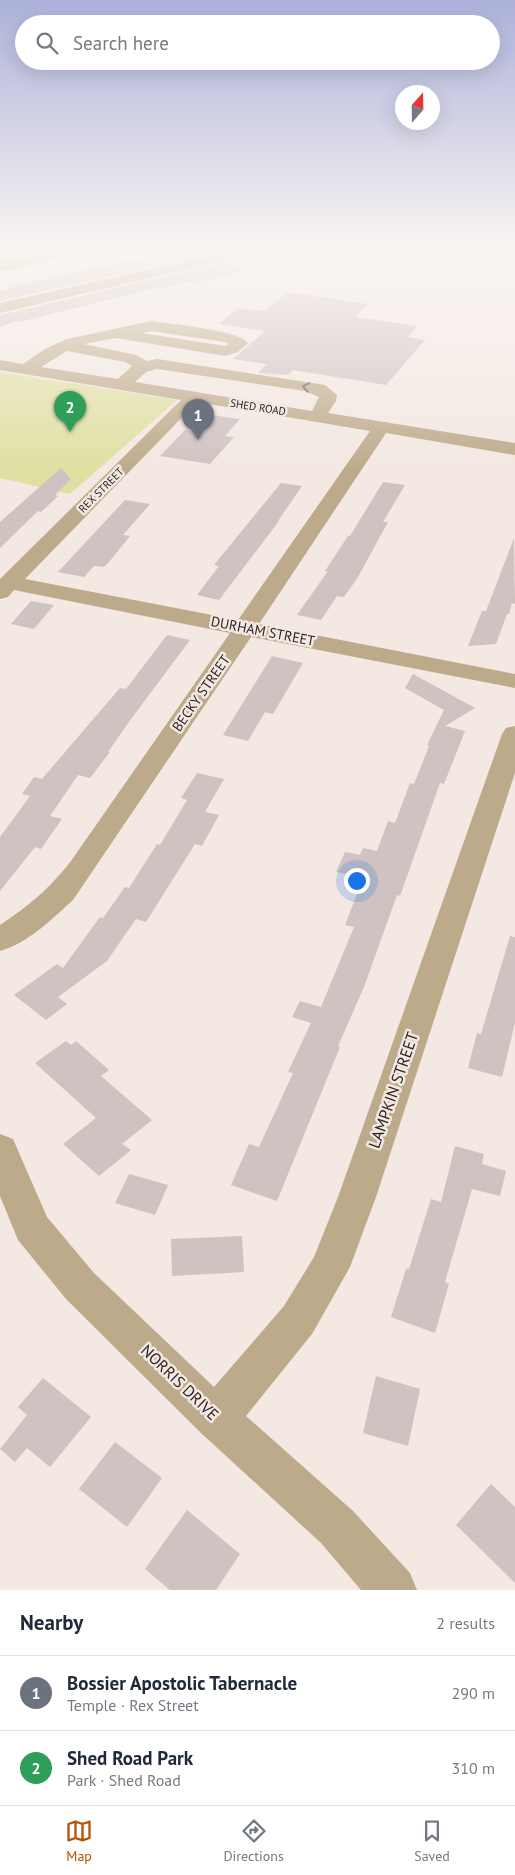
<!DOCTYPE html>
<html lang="en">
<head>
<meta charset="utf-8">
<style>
  :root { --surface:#fff; --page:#f6f6f7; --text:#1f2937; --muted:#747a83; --line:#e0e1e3; --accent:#b45309 }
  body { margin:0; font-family:"PT Sans",sans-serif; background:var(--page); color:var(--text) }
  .compass { position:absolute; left:395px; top:85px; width:45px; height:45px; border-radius:50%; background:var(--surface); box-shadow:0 5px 20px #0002; rotate:20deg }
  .you { position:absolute; left:356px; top:880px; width:18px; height:18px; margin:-12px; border:4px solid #fff; border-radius:50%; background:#1a73e8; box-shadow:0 0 0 8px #1a73e833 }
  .badge { display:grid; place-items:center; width:32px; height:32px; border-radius:50%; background:var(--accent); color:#fff; font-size:16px; font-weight:700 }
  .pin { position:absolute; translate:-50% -41px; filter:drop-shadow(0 1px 2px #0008) }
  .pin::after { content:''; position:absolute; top:26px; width:18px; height:15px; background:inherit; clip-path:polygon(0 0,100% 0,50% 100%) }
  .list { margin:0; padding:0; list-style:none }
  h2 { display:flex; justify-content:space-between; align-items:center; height:65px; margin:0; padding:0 20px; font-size:21px }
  h2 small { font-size:16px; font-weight:400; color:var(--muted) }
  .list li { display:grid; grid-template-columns:32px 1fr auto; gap:15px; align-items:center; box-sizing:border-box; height:75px; padding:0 20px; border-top:1px solid var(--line) }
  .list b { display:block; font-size:19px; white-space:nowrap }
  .list p { margin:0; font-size:16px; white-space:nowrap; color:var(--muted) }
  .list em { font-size:16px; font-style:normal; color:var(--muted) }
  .icon { flex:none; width:28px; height:28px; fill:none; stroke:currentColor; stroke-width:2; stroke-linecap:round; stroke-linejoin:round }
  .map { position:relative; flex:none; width:515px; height:1590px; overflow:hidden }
  .search { position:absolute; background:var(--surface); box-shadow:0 5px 20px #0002; left:15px; right:15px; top:15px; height:55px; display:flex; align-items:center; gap:12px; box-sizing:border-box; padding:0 18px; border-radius:28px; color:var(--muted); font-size:19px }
  .sheet { height:215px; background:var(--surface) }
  nav { display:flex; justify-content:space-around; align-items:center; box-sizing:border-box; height:70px; border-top:1px solid var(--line); background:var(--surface); font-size:14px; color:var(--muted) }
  nav a { display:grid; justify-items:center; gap:2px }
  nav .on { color:var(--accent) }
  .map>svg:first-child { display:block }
  .green { fill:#dfe0a2 }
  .forest { fill:#aaaa53 }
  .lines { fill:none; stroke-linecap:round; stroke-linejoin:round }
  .stream { stroke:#f6aec7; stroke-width:4 }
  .building { fill:#cfc2c1 }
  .minor { fill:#bdaa8a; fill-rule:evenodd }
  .oneway { stroke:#6c6151 }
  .labels { text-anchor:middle; stroke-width:5; stroke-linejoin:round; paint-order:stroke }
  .far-street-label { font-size:11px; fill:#292523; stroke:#f3e8e2 }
  .street-label { font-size:14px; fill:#292523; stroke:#f3e8e2 }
  .near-street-label { font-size:16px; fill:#292523; stroke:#f3e8e2 }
</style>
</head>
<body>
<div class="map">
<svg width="515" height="1590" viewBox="0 0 515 1590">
  <rect width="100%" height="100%" fill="#f3e8e2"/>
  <polygon class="green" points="0,372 177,400 70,494 0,478"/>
  <polygon class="forest" points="0,250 94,250 0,272"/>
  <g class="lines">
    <polyline class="stream" points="0,251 5,250"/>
  </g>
  <g class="building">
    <polygon points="176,250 197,250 208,254 0,301 0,291 11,288 9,287"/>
    <polygon points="226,262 246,270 193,283 189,281 165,287 144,291 19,322 15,321 0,327 0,315"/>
    <polygon points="287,292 368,304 355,317 417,326 408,337 425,340 386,385 293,370 288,375 258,373 267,364 233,359 265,331 219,324 238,308 265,311"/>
    <polygon points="210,415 240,419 225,436 234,437 210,464 160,456 185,430 194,431"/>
    <polygon points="61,468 71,479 55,495 58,496 41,512 38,511 0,548 0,522"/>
    <polygon points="383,482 405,485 383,522 388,522 358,577 344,597 337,596 321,620 297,615 328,571 325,571 348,536 350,536"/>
    <polygon points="281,483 302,486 278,521 279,521 219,600 197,595 219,566 214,565"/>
    <polygon points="125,500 150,504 123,535 130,536 109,562 104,567 94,566 84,577 58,572"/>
    <polygon points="514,538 515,604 512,603 509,614 507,614 496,644 468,646 482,611 486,611"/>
    <polygon points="31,601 54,605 34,629 11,624"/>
    <polygon points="167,635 190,640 131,719 108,752 110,752 90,778 78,775 50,816 62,819 41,849 35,847 0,891 0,837 30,796 22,794 34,777 42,779 120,688 126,689"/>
    <polygon points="272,656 303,663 273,714 265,712 248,741 223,735"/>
    <polygon points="413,674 475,708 445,726 465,731 444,784 440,783 400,896 397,895 364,987 338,1046 340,1047 277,1201 231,1185 249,1144 259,1147 293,1073 288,1072 311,1023 292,1017 300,1001 321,1007 354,927 345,925 360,886 348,883 351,875 336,872 345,852 360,855 363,848 377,851 388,821 395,823 410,783 414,784 429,746 427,745 444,710 405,688"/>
    <polygon points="197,773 224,779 205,812 219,815 202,846 195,844 146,922 136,919 107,961 58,997 67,1004 46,1020 14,995 57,964 63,968 100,917 103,918 125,887 129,888 157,844 160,845 187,800 181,798"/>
    <polygon points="510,936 515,937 515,1023 502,1077 468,1068 477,1033 481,1034"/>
    <polygon points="66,1041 71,1045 76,1041 109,1070 101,1076 152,1120 122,1144 131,1150 99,1176 63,1144 96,1118 35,1063"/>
    <polygon points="455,1146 484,1154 482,1164 506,1171 500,1196 472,1189 445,1282 449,1284 435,1333 391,1317 406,1269 409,1269 431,1199 441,1202"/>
    <polygon points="129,1174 168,1185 155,1215 115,1203"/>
    <polygon points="242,1236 244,1272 172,1276 171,1239"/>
    <polygon points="376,1376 420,1389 408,1446 363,1433"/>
    <polygon points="43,1378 91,1417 50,1467 27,1448 15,1462 0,1449 27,1415 18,1407"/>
    <polygon points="115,1442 162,1478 127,1527 79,1489"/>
    <polygon points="491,1484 515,1507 515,1583 456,1525"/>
    <polygon points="187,1510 240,1554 216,1590 170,1590 145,1569"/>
  </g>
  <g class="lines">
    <g class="minor">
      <polygon points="229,250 248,250 246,253 223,261 0,313 0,303 214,255"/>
      <path d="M151 321C169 324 239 330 248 343L238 352 225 356 116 338 84 344 136 355 147 361 157 359 319 384 325 385 337 395 336 401 328 413 515 443V455L386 433 259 624 515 674V688L251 637 73 900C51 920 28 943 0 951V925C30 905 49 889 71 861L230 633 14 590 8 597 0 599V579L181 400 0 370V360L23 364 45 349 67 339ZM151 331 225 342 229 344 225 346 142 333ZM67 351 125 362 132 366 118 379 41 367ZM157 369 305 391 319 397 312 411 135 382 146 372ZM197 402 370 431 238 620 25 579Z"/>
      <polygon points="515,726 515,773 376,1197 350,1267 312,1334 246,1416 353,1511 410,1573 417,1590 361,1590 321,1543 201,1433 66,1299 18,1240 0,1196 0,1134 13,1139 47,1217 94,1273 214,1387 284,1306 314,1257 338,1197 502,734 506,728"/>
    </g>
  </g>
  <defs><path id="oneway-chevron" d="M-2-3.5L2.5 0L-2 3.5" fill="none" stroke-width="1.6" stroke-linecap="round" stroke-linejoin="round" transform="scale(1.25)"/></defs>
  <use class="oneway" href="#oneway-chevron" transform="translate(306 387) rotate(-169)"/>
  <linearGradient id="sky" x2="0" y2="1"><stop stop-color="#adb2db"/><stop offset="0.53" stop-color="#faf5f2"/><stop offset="1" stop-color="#faf5f2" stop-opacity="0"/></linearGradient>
  <rect width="515" height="472" fill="url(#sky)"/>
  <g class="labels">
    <g class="far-street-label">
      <text transform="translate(258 407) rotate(9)" y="4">SHED ROAD</text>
      <text transform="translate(101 490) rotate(-45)" y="4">REX STREET</text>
    </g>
    <g class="street-label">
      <text transform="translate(263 631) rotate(11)" y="5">DURHAM STREET</text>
      <text transform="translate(201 693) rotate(-55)" y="5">BECKY STREET</text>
    </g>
    <g class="near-street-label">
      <text transform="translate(393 1090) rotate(-71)" y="6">LAMPKIN STREET</text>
      <text transform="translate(180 1382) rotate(44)" y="6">NORRIS DRIVE</text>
    </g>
  </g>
</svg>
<svg class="compass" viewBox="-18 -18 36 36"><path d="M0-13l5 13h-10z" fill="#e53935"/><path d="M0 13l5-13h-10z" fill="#747a83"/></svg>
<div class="you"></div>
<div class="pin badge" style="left:198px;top:440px;background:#6b7280">1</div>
<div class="pin badge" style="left:70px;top:432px;background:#2e9e5b">2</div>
<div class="search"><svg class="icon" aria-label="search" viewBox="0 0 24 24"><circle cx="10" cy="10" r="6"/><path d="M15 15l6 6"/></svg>Search here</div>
</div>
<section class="sheet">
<h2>Nearby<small>2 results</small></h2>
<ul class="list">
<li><span class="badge" style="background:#6b7280">1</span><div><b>Bossier Apostolic Tabernacle</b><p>Temple · Rex Street</p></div><em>290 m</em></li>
<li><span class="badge" style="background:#2e9e5b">2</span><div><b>Shed Road Park</b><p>Park · Shed Road</p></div><em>310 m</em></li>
</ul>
</section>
<nav>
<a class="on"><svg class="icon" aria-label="map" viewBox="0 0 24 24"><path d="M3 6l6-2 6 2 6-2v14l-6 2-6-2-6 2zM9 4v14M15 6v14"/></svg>Map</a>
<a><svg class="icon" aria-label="directions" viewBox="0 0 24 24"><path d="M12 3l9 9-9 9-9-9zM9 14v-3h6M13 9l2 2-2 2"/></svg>Directions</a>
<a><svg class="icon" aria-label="saved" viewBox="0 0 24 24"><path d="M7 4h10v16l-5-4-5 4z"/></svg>Saved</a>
</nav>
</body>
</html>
